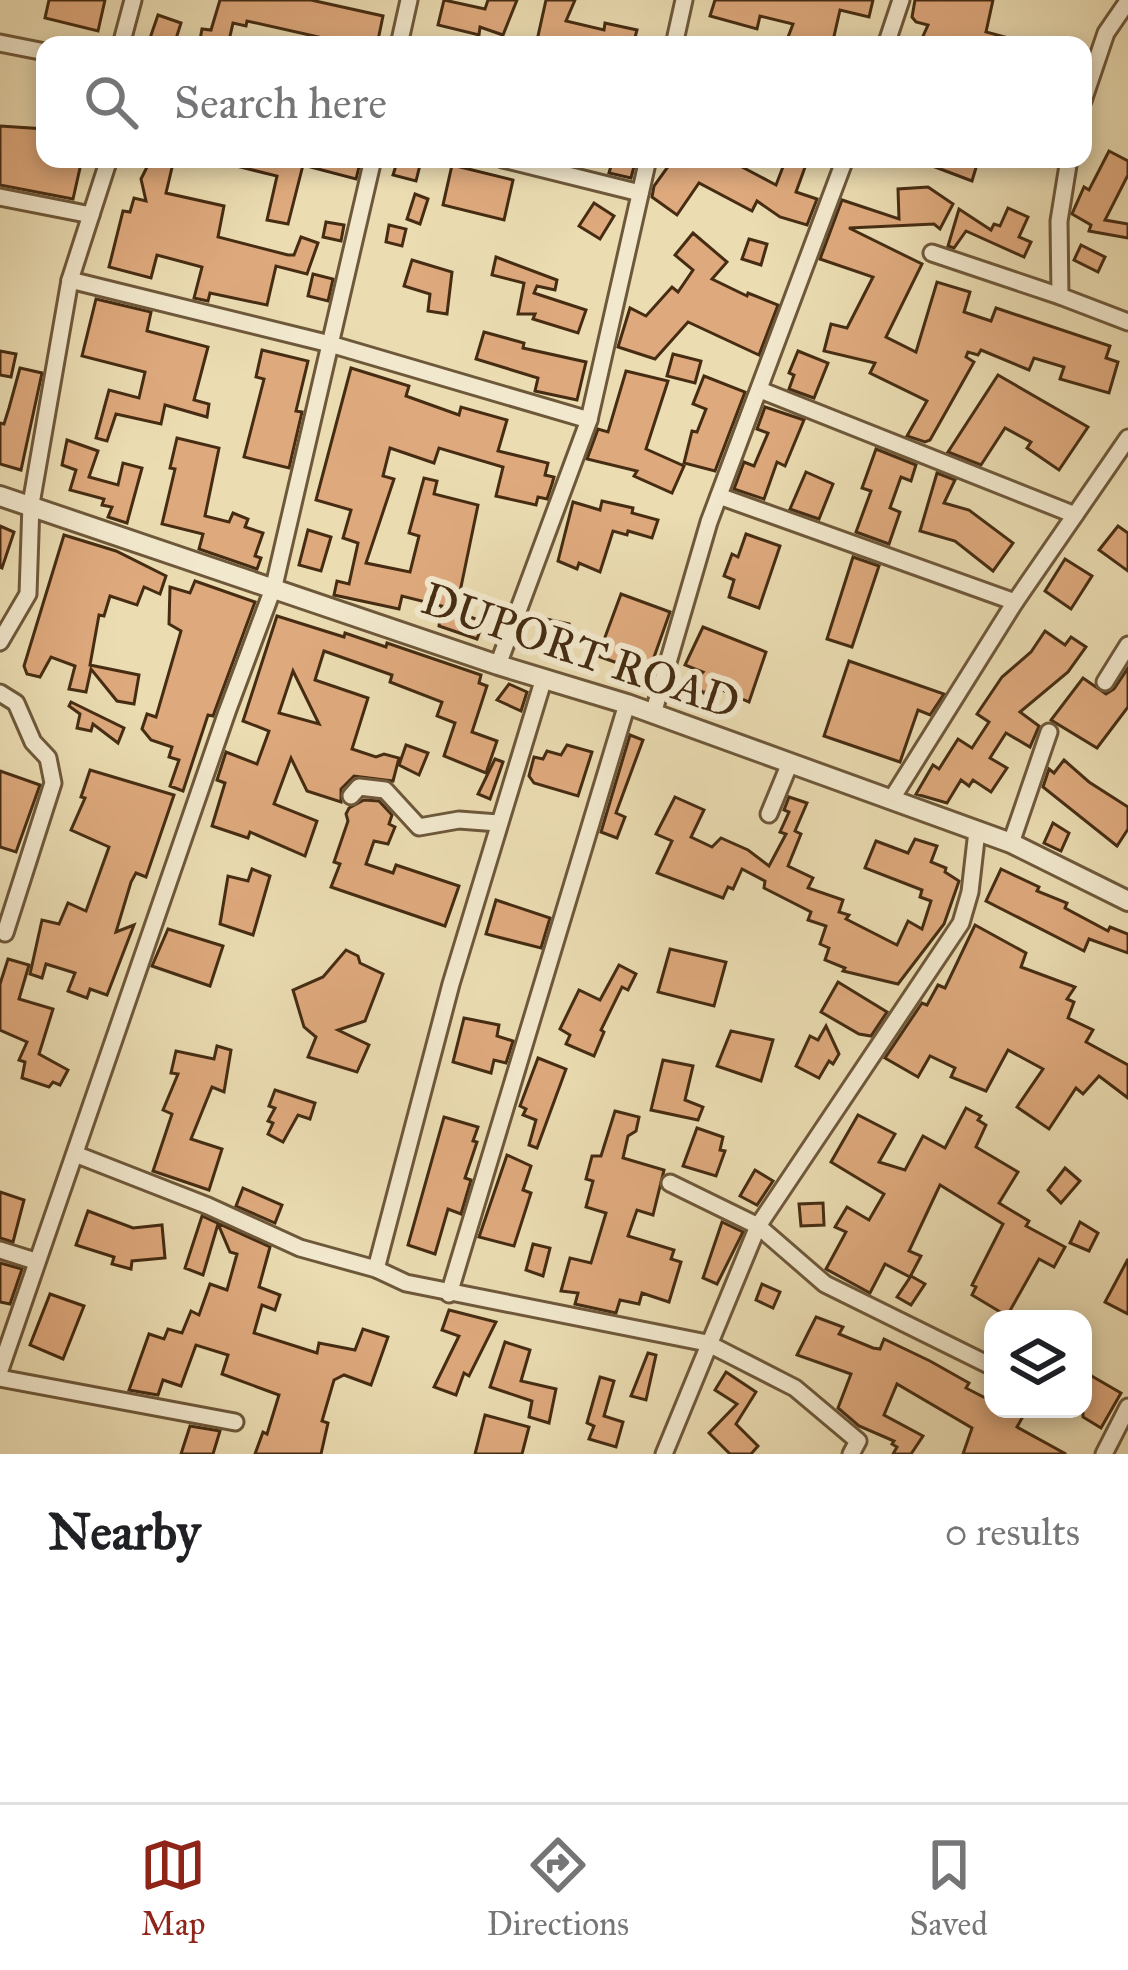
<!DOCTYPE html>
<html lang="en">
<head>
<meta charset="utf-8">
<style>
  :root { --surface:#fff; --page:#f6f6f6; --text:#202124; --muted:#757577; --line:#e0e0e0; --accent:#8f2418 }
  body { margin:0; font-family:"IM FELL Great Primer",serif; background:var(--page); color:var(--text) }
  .controls { position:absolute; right:36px; bottom:36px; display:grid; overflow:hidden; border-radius:24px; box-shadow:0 6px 18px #0003 }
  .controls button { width:108px; height:108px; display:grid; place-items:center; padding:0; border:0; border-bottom:3px solid var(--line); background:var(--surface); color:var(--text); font:60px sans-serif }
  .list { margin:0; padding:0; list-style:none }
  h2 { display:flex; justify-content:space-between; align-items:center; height:156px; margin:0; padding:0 48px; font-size:51px }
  h2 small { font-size:39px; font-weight:400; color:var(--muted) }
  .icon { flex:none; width:66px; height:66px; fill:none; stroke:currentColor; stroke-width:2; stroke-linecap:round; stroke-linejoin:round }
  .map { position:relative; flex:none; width:1128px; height:1454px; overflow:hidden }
  .search { position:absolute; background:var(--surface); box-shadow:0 6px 18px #0003; left:36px; right:36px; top:36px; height:132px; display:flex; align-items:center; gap:30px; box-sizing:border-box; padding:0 42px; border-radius:24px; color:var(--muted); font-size:45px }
  .sheet { height:348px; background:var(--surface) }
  nav { display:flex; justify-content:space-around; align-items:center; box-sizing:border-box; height:168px; border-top:3px solid var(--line); background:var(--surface); font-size:33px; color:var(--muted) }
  nav a { display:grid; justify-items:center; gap:6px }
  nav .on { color:var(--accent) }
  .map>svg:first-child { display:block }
  .building { fill:#dea97d; stroke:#452c12; stroke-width:3; fill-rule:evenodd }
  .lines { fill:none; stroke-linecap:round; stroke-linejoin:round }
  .minor-casing { stroke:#6e583a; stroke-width:21 }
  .tertiary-casing { stroke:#6e583a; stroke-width:24 }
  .minor { stroke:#f2e8cd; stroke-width:15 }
  .tertiary { stroke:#f2e8cd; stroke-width:18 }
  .labels { text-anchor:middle; stroke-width:12; stroke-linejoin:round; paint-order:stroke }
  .street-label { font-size:45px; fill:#452c12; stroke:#f2e8cd }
</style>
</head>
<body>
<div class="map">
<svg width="1128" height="1454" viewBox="0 0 1128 1454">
  <rect width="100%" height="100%" fill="#ebdcb2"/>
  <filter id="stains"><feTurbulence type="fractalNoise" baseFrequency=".00167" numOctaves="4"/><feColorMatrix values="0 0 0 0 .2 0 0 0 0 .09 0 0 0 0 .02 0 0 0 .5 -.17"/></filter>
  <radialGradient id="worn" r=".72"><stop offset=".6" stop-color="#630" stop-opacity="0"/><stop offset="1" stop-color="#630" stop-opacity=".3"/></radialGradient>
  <g class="building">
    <polygon points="49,0 105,0 98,31 45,18"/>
    <polygon points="220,0 311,0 383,16 377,45 354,45 247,21 246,26 233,23 228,45 199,45 202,29 211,30"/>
    <polygon points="444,0 485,9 488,0 517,0 503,35 480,27 479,35 438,25"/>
    <polygon points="546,0 575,0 566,21 604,30 605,23 637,30 633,45 536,45"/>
    <polygon points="715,0 873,0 869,17 840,10 832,45 785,45 793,24 760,16 757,29 710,16"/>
    <polygon points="915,0 993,0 986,32 1020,41 1019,45 919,45 928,25 916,22 912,17"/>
    <polygon points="158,15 181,23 174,45 149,41"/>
    <polygon points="0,126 45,129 45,159 82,159 73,199 0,185"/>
    <polygon points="1109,151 1128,161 1128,175 1105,220 1128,224 1128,238 1089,231 1091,225 1072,214 1084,187 1089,190"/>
    <polygon points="151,159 174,159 166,193 224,206 218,237 288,255 294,255 301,237 318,243 307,274 276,266 267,305 210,293 208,301 194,298 202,267 157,255 151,278 109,267 123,211 130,212 134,198 146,201 141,179"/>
    <polygon points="229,159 361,159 356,179 303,165 288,224 267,220 277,176 228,164"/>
    <polygon points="398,159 421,161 416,181 393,175"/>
    <polygon points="613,159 636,159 631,178 609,173"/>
    <polygon points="684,159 727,159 776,185 786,159 808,159 796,192 817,199 807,225 780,217 757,201 752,211 699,183 677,215 652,197 654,186 672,161 680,166"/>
    <polygon points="914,159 966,159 978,161 972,181"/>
    <polygon points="452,165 513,180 504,220 443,205"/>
    <polygon points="928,187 953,204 940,229 934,224 849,228 922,264 886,337 916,352 937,282 970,292 964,312 991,321 996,308 1110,346 1106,358 1118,362 1109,393 1060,379 1064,367 1034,358 1029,370 981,350 978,355 968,352 966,357 974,362 930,440 925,442 907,436 927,401 870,373 875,363 824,351 831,324 847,328 873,277 820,259 842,200 899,219 898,189"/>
    <polygon points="415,194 428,199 420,224 407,219"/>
    <polygon points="594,203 614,216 600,239 579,226"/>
    <polygon points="1008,208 1028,217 1019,237 1031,242 1024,257 966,231 954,248 948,246 959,209 991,230 994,224 1000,226"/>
    <polygon points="326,222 344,225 341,241 323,237"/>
    <polygon points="389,225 406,229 402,246 386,242"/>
    <polygon points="693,233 727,262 712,279 747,296 748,293 778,305 759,355 688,322 655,359 618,347 630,308 646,316 672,287 678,292 693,270 675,255"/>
    <polygon points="749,239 767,244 761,265 742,259"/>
    <polygon points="1081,245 1105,257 1098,272 1074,260"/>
    <polygon points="496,257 557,280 555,290 537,286 534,293 586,310 578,333 533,319 535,314 518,314 524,283 492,275"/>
    <polygon points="412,260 452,272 447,314 428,311 430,294 404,286"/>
    <polygon points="313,274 333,279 328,301 308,296"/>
    <polygon points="96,299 151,312 147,331 208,347 194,400 209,404 207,417 165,405 161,424 116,414 107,441 96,438 109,390 139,398 145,372 82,356"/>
    <polygon points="484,332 524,343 523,348 586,362 577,400 535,391 538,378 476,359"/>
    <polygon points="262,350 308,361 296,411 302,412 289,468 244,457 264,379 256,377"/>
    <polygon points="0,351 16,354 11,377 0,375"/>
    <polygon points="798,351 828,363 814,398 789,389 794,375 789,373"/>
    <polygon points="673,354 701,361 695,383 667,376"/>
    <polygon points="20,368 42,373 21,470 0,464 0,423 4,424 9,408"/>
    <polygon points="351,368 409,386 406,396 459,415 461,407 507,420 498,451 548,463 545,475 554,477 552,484 547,499 538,497 536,505 496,496 503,467 439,448 434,463 390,448 383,476 394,479 366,563 410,572 419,536 409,533 424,478 437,481 434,494 478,505 456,611 483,622 477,639 439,626 442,606 402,596 399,609 334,595 337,581 349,584 358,543 343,538 351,510 316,500"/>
    <polygon points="626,371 668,381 646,449 684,466 672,493 634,476 637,471 587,459 598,429 608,432"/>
    <polygon points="998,375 1088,427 1059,470 1027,448 1031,442 1005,428 981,465 948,452"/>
    <polygon points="704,376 745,392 715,471 684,463 692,431 697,432 706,409 693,404"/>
    <polygon points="765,407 804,420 785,466 777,462 764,499 734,489 744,462 754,466 768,433 757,429"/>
    <polygon points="177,438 219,448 205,516 229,522 233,513 248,519 245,527 263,533 255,556 261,558 257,569 199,549 203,534 162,524 175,469 170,468"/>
    <polygon points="67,440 98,451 89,477 118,485 123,463 142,468 127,523 108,517 112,507 102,505 104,499 70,490 76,470 62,465"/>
    <polygon points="876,449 916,465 911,481 901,477 890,508 900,512 889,544 856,532 871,491 862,488"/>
    <polygon points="806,472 833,484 819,519 790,509"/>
    <polygon points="937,473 955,480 944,503 969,510 1013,543 993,571 955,541 920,531"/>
    <polygon points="602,501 633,508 632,513 658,520 652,538 628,531 627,535 613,531 600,572 579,563 577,569 558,561 573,502 600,510"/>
    <polygon points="0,526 14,532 2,568 0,567"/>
    <polygon points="1118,526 1128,533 1128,571 1099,550"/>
    <polygon points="308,530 331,537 321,571 299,565"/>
    <polygon points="746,534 780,546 759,608 729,597 734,580 724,576 732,554 738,557"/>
    <polygon points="64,535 116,551 166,576 160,594 144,587 137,605 110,596 104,616 99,615 90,665 139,675 134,704 117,701 91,669 86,692 69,689 75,666 51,657 40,677 27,674 24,666"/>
    <polygon points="853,557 879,566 852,647 827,639"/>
    <polygon points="1065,559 1092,576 1071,609 1045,591"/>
    <polygon points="195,581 255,602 213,716 208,715 183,791 170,786 179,760 169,757 172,747 151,740 142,729 147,714 156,717 181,631 169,624 170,587 190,593"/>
    <polygon points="621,594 670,612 648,674 598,656"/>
    <path d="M277 616 344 637 345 633 386 647 387 643 481 675 479 683 487 686 472 732 497 741 486 773 444 756 455 723 437 716 442 702 390 682 392 675 324 651 315 680 368 698 352 749 376 757 384 754 399 758 393 781 354 776 341 789V802L307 791 291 758 274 804 317 821 305 856 250 832 248 838 212 826 225 783 217 780 226 752 257 764 269 731 243 721ZM293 671 319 724 279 713Z"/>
    <polygon points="546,619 569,624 563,652 540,648"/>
    <polygon points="703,627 766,652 749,702 713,686 704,693 693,683 703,672 685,665"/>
    <polygon points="1045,631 1065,645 1071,637 1086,647 1068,672 1020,712 1039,726 1030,747 1006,733 990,758 1007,768 991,792 973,780 969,786 961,780 947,803 916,794 933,765 939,769 958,739 972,748 989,722 977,714 1002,677 1031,652"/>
    <polygon points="849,661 944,694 930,715 918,710 900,762 824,736"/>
    <polygon points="1128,668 1128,707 1097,748 1051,720 1083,678 1106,694 1114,689"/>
    <polygon points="509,684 527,692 521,711 497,700"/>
    <polygon points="71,702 124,728 118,743 93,724 91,731 77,728 80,714 69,706"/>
    <polygon points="630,735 643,740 616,813 625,817 617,838 601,832"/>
    <polygon points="406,745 428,753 419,775 399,765"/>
    <polygon points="567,745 592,752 578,796 534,783 529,776 534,757 543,759 547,751 561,755"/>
    <polygon points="495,759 503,762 490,799 478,794"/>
    <polygon points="1064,760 1089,782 1128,807 1128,829 1117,846 1043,787 1049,769 1054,773"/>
    <polygon points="90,770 174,795 146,877 136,873 131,882 116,932 134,925 107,995 90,989 87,998 68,991 75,973 46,964 42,978 30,974 42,920 59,924 68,903 86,911 109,847 71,830 85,798 81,797"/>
    <polygon points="0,771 40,785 16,852 0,847"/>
    <polygon points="675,797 704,810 691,837 712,847 721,838 748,850 769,866 786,834 780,832 789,812 784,810 789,797 807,803 795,831 801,834 788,866 813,878 808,888 843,900 839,912 849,915 846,919 897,945 908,921 922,929 931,901 920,897 922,890 865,868 876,841 908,853 915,839 937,846 931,862 946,868 945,872 959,881 944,924 898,984 843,971 845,968 825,960 829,948 820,944 826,926 808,920 811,912 764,888 765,881 742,869 733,889 728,887 723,898 657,873 672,841 656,834"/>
    <polygon points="364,800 379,801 392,815 389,824 395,827 388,844 374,841 366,864 393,873 396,865 459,886 445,926 331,887 340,864 334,862 348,821 346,814 349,808"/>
    <polygon points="1053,823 1069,833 1061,851 1044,843"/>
    <polygon points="252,869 270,876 253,935 220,924 228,876 248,881"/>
    <polygon points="1001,869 1039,887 1037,891 1067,903 1065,908 1108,931 1110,927 1128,934 1128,953 1089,939 1084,951 986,901"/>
    <polygon points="496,900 550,918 541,948 486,934"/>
    <polygon points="975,925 1026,953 1021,967 1075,987 1067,999 1074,1002 1068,1018 1093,1030 1086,1042 1128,1065 1128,1098 1099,1076 1083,1094 1076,1088 1049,1129 1017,1107 1043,1069 1008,1050 986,1091 951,1077 955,1068 930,1056 918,1077 885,1058 922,1003 927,1005 938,985 945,988"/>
    <polygon points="168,929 223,946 210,986 152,966"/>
    <polygon points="670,949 726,962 714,1006 658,992"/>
    <polygon points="346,950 358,956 360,963 383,974 365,1021 338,1030 369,1045 357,1072 308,1057 316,1037 304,1027 293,990 323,977"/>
    <polygon points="8,959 29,965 19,999 53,1009 39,1054 68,1070 60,1085 53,1082 49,1087 22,1078 25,1062 19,1060 27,1042 0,1030 0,984"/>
    <polygon points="619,965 636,974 628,990 622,987 601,1030 604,1032 594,1056 566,1044 570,1035 560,1029 579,990 600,1000"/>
    <polygon points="838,982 887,1012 871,1036 859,1034 821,1012"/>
    <polygon points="464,1018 499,1025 497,1036 513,1041 506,1063 494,1060 491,1073 453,1062"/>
    <polygon points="826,1026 839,1054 833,1064 829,1061 819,1078 796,1066 810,1036 818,1040"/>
    <polygon points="731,1031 773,1040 761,1081 717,1066"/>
    <polygon points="217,1046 231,1050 224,1092 212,1087 191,1139 222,1149 209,1190 153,1171 172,1114 163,1110 178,1074 171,1073 176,1051 214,1059"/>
    <polygon points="538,1058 566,1069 537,1148 529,1145 536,1120 523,1115 526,1109 520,1106"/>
    <polygon points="663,1060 693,1066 685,1100 703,1107 698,1120 651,1110"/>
    <polygon points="275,1090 315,1103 310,1119 298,1115 283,1142 268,1134 273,1123 268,1121 275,1108 269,1106"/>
    <polygon points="966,1108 981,1116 978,1120 986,1125 976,1147 1018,1172 999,1203 1029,1221 1026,1226 1065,1247 1054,1267 1039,1259 1007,1316 972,1295 976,1287 972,1285 1003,1224 940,1185 909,1251 921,1256 910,1277 885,1264 870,1293 826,1269 846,1232 835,1227 847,1207 869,1220 884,1194 831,1162 858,1115 895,1134 879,1162 905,1170 923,1136 945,1148"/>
    <polygon points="615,1111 639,1117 636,1131 628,1136 623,1158 664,1170 653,1215 637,1210 628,1236 674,1250 671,1259 681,1262 669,1302 642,1293 639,1304 620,1300 616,1313 575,1304 578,1293 561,1291 570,1258 591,1263 606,1213 586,1207 593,1181 586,1179 592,1156 601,1156"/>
    <polygon points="444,1117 478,1127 473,1141 477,1142 465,1178 471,1180 461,1214 448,1209 435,1254 408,1245"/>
    <polygon points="697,1128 723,1137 720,1150 725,1151 716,1176 683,1166"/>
    <polygon points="507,1155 531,1166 523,1190 531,1193 514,1246 479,1237"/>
    <polygon points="1065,1168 1080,1181 1061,1203 1048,1190"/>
    <polygon points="755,1170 773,1181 757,1205 740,1196"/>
    <polygon points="243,1188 282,1205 275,1223 236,1206"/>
    <polygon points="0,1192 24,1200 13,1242 0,1238"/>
    <polygon points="823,1203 824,1225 801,1226 799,1204"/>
    <polygon points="88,1211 133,1228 162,1225 165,1258 132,1261 131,1269 112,1264 114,1257 76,1245"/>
    <polygon points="202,1216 270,1247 259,1287 280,1295 275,1310 262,1305 254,1333 317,1353 319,1343 355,1350 363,1329 388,1337 371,1385 344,1375 334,1380 322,1421 328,1423 321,1454 255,1454 263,1432 267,1434 279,1395 222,1374 228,1355 196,1345 181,1386 163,1380 158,1395 129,1390 149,1334 164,1339 168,1329 182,1333 191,1311 199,1315 210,1284 227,1290 237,1254 230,1252 218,1224 203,1275 185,1268"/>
    <polygon points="722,1222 743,1232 717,1284 703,1278"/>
    <polygon points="1080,1222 1098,1233 1089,1251 1070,1243"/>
    <polygon points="533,1244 550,1248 543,1276 526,1270"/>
    <polygon points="1128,1259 1128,1314 1105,1302"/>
    <polygon points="0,1263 22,1269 10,1304 0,1302"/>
    <polygon points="911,1276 925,1284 911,1305 897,1297"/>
    <polygon points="762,1284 780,1292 773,1308 756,1300"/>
    <polygon points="50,1294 84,1306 63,1359 30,1345"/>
    <polygon points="449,1310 496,1322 469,1376 464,1373 456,1395 434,1387 459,1336 442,1330"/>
    <polygon points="816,1317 843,1327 839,1334 873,1348 880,1349 884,1339 930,1361 969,1383 966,1388 993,1402 993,1409 1027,1409 1017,1427 1066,1454 963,1454 972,1428 897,1384 884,1415 923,1436 911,1454 893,1454 897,1447 892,1444 894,1441 859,1426 838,1408 851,1374 797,1355"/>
    <polygon points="505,1342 530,1350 521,1381 556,1389 549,1423 529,1417 532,1401 490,1387"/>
    <polygon points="648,1353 656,1355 646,1400 631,1396"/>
    <polygon points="1083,1371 1121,1393 1101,1428 1083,1417"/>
    <polygon points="726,1372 756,1392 736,1424 758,1446 751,1454 730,1454 709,1433 737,1404 715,1390"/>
    <polygon points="600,1377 614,1381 604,1416 623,1422 616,1447 589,1439 594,1426 587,1423"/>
    <polygon points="485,1415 529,1427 522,1454 475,1454"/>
    <polygon points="190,1426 220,1431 213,1454 181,1454"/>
  </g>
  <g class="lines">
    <g class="minor-casing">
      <g id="minor">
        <polyline points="0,43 45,52"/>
        <polyline points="121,45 133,0"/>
        <polyline points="399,45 409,0"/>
        <polyline points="674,45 684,0"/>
        <polyline points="886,45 901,0"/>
        <polyline points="1083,101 1106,33 1128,1"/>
        <polyline points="503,159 640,193"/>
        <polyline points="1069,159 1059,221 1060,296 1128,322"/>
        <polyline points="0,197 91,215"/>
        <polyline points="932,253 1060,296"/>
        <polyline points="70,280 330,344 589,420"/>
        <polyline points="760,390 1075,515"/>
        <polyline points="719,496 1015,602"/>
        <polyline points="0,642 28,594 31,504 70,280 109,159"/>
        <polyline points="498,665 589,420 648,159"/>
        <polyline points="1105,682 1128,645"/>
        <polyline points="0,693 16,703 33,742 48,758 53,783 5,933"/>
        <polyline points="653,714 709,522 845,159"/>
        <polyline points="351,796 359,787 385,790 419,827 459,820 498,823"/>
        <polyline points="891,800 1015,602 1128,438"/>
        <polyline points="769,814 790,763"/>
        <polyline points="1011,843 1049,732"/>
        <polyline points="75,1154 208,1206 300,1248 376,1269 406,1283 707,1343 795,1388 858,1441 851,1454"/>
        <polyline points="670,1183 758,1226 825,1284 993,1367"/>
        <polyline points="0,1250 35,1261"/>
        <polyline points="376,1269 451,984 544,678"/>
        <polyline points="449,1294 627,704"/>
        <polyline points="0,1370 227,712 274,586 373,159"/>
        <polyline points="0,1378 235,1422"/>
        <polyline points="664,1454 758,1226 961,923 970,892 977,831"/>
        <polyline points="1104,1454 1128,1407"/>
      </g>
    </g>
    <g class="tertiary-casing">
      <polyline id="tertiary" points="0,496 498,665 627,704 790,763 1011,843 1128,901"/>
    </g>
    <use href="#minor" class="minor"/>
    <use href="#tertiary" class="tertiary"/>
  </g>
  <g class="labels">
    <g class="street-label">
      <text transform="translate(581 650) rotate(19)" y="16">DUPORT ROAD</text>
    </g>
  </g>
  <rect width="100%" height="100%" filter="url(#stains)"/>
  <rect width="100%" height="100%" fill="url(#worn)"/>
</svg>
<div class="controls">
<button><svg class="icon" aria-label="layers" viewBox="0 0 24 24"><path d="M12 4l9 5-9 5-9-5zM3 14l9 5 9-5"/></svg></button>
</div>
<div class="search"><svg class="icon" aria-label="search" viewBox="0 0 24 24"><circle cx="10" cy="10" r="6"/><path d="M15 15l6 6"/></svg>Search here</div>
</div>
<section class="sheet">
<h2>Nearby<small>0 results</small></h2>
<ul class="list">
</ul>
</section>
<nav>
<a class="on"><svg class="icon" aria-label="map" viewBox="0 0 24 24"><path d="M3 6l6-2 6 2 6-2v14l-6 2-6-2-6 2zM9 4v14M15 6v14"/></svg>Map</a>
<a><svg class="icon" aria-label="directions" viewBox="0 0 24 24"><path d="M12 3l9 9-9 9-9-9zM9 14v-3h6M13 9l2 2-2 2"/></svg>Directions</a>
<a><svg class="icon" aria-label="saved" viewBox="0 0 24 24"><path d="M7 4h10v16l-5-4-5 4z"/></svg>Saved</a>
</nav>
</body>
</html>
